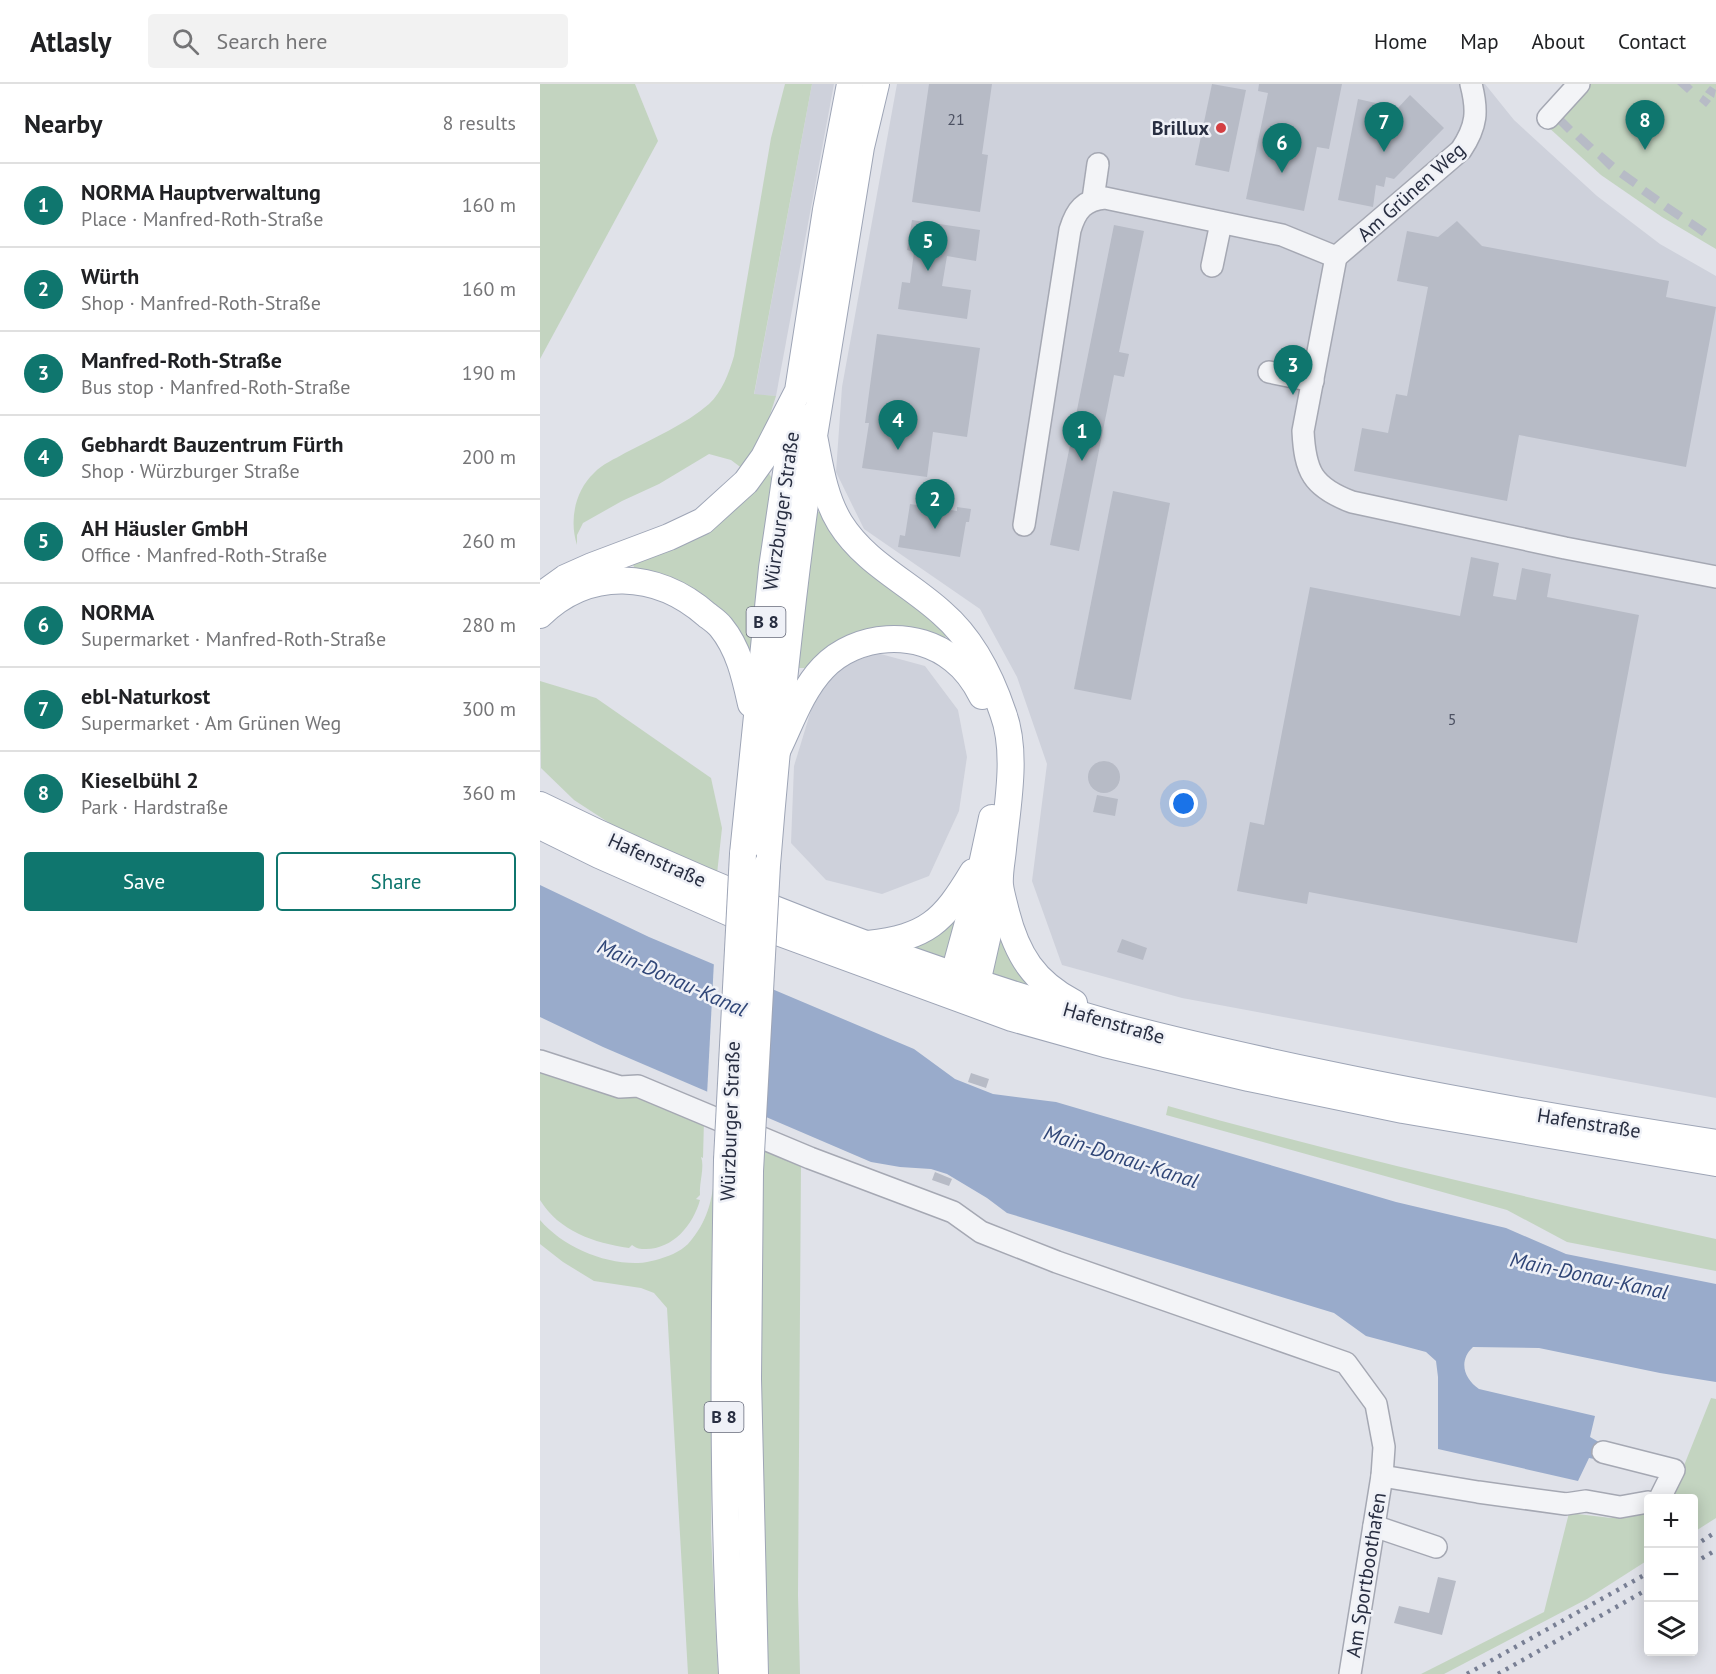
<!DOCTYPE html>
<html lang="en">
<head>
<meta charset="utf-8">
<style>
  :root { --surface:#fff; --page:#f2f2f2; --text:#202124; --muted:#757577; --line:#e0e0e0; --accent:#0f766e }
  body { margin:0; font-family:"PT Sans",sans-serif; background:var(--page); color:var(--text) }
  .controls { position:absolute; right:18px; bottom:18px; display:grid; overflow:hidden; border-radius:6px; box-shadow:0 3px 15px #0003 }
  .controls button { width:54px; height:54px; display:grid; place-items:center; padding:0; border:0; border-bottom:2px solid var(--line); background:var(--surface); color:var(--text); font:30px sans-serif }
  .you { position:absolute; left:644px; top:720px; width:21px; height:21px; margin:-15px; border:4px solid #fff; border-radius:50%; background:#1a73e8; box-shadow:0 0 0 9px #1a73e833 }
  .badge { display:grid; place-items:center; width:39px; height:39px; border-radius:50%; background:var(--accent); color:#fff; font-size:20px; font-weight:700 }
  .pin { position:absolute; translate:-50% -50px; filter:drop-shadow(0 2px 3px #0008) }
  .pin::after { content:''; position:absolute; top:32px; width:21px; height:18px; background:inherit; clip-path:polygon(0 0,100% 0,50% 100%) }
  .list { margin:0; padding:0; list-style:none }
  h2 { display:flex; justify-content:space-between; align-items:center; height:78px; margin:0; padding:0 24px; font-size:26px }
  h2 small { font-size:20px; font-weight:400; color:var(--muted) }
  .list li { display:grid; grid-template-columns:39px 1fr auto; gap:18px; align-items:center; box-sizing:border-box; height:84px; padding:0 24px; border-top:2px solid var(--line) }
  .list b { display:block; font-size:22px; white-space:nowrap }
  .list p { margin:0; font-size:20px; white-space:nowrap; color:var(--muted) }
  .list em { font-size:20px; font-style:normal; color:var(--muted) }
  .actions { display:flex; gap:12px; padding:18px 24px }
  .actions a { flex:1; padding:14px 0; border:2px solid var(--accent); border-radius:6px; text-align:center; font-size:21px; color:var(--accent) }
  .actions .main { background:var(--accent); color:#fff }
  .icon { flex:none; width:33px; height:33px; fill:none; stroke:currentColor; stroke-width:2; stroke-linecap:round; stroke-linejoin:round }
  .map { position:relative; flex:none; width:1176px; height:1590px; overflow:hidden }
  header { display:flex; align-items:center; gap:36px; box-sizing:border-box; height:84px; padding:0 30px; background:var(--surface); border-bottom:2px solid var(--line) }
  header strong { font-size:28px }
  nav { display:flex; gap:33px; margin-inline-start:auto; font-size:21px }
  .search { width:420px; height:54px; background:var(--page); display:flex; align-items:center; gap:15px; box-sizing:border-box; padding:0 21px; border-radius:6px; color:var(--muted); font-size:22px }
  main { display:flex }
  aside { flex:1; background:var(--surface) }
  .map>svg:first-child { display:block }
  .built { fill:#ced1db }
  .green { fill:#c3d4c0 }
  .water { fill:#99abcb }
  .pier { fill:#e0e2e9 }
  .building { fill:#b7bbc6 }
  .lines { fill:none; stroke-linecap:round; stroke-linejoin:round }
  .minor-casing { stroke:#a5a8b3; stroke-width:24 }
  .major-casing { stroke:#9ea5b6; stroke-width:28 }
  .minor { stroke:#f3f4f7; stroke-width:21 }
  .major { stroke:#fff; stroke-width:26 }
  .rail { stroke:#787f94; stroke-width:4.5; stroke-dasharray:3 6; stroke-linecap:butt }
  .major-bridge-casing { stroke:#9ea5b6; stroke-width:28; stroke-linecap:butt }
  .major-bridge { stroke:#fff; stroke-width:26 }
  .poi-dot { fill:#d43f42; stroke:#eff1f7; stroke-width:2 }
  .labels { text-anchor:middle; stroke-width:5; stroke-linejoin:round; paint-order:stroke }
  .number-label { font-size:16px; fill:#4c5162 }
  .shield { fill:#eff1f7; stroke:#646878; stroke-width:1.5 }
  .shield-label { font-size:18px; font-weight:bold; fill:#282e41 }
  .poi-label { font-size:20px; font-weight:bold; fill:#282e41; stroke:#eff1f7; text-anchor:end }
  .street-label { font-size:20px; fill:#282e41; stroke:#eff1f7 }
  .water-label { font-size:21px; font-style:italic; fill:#304677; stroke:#eff1f7 }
</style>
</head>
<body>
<header>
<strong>Atlasly</strong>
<div class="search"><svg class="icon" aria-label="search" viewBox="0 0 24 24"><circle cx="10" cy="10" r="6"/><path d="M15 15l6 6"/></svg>Search here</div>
<nav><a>Home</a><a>Map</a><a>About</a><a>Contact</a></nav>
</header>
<main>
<aside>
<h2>Nearby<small>8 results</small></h2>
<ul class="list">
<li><span class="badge">1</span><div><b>NORMA Hauptverwaltung</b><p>Place · Manfred-Roth-Straße</p></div><em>160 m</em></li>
<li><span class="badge">2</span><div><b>Würth</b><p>Shop · Manfred-Roth-Straße</p></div><em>160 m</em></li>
<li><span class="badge">3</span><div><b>Manfred-Roth-Straße</b><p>Bus stop · Manfred-Roth-Straße</p></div><em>190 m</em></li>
<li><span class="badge">4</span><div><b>Gebhardt Bauzentrum Fürth</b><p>Shop · Würzburger Straße</p></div><em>200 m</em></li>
<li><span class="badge">5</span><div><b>AH Häusler GmbH</b><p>Office · Manfred-Roth-Straße</p></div><em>260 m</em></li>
<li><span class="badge">6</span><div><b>NORMA</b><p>Supermarket · Manfred-Roth-Straße</p></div><em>280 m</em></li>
<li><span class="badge">7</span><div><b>ebl-Naturkost</b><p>Supermarket · Am Grünen Weg</p></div><em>300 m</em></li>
<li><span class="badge">8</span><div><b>Kieselbühl 2</b><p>Park · Hardstraße</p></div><em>360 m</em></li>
</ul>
<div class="actions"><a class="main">Save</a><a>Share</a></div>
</aside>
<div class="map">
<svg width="1176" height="1590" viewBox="0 0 1176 1590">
  <rect width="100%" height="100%" fill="#e0e2e9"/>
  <g class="built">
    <polygon points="272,0 294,0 236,312 214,311"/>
    <polygon points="357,0 945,0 974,36 1057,112 1120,160 1176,192 1176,1014 642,914 522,881 492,797 507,680 477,593 440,525 324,445 296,388 302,303"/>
    <polygon points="337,569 385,582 418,626 427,673 419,727 389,792 342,810 286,796 251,759 254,682 272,623 297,584"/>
  </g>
  <g class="green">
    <polygon points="0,0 95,0 118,57 0,275"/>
    <path d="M245 0H272L214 310 236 312 223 353 203 385 191 376 169 370 119 400 82 417 43 439 37 451V461C29 436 35 407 54 389 62 380 75 375 85 369 112 355 146 340 169 320 182 308 189 289 194 272L231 54Z"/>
    <polygon points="1046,0 1176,0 1176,165 1122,133 1061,91 1007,42"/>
    <polygon points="228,387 233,397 213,566 206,568 97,488 93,481 94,475"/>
    <polygon points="276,427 282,429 403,545 406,552 404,555 286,569 265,584 259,584 255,580"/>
    <polygon points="0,597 56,614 171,694 182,744 177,790 77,744 34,716 1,684"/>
    <polygon points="418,830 405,875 365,860"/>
    <polygon points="456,842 492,905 450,890"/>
    <path d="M0 986C54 1001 112 1013 164 1036L163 1074 161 1073C165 1083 159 1098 160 1111L156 1115 160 1116C153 1141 133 1165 106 1165 100 1165 97 1165 92 1161L89 1164C54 1159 19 1147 0 1116Z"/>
    <path d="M628 1022C809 1073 992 1115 1176 1155V1187L1027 1158 967 1126 626 1031Z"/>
    <polygon points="224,1064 261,1081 258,1511 260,1590 229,1590 222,1467 219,1224"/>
    <path d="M175 1088 171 1450 178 1590H148L127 1224 114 1209 101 1204 54 1197 23 1178 0 1160V1136C22 1162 63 1180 98 1179 104 1179 110 1177 116 1176 127 1173 140 1168 148 1160 168 1137 172 1117 175 1088Z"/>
    <polygon points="1171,1314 1176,1315 1176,1434 1154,1448 1154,1414 1131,1414"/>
    <polygon points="1108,1427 1108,1476 1047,1515 904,1590 881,1590 1004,1528 1029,1429 1071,1434"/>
  </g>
  <path class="water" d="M0 801 109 853 374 965 415 995 453 1010 516 1018 856 1118 966 1144 1026 1170 1176 1200V1298L1120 1289 999 1264 933 1263C918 1277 924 1295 939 1305L1055 1332 1050 1353 1064 1361 1060 1376 1049 1374 1038 1397 898 1365V1293L896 1277 886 1268 826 1252 794 1229 467 1129 447 1114 407 1090 391 1085 360 1083 331 1078 63 963 0 933Z"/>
  <polygon class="pier" points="174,877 232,901 225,1036 167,1011"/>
  <g class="building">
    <polygon points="389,0 452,0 442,70 448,71 440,128 372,118"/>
    <polygon points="672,0 706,6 689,88 655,81"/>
    <polygon points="719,0 802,0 789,65 777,63 764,127 706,115 728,9 718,7"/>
    <polygon points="1137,0 1150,0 1153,3 1147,9"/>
    <polygon points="1170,2 1176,6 1174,14 1165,8"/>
    <polygon points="870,11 904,44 854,95 846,93 844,103 836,101 833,123 798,116 818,15 858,24"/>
    <polygon points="1163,11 1171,17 1166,23 1159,17"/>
    <polygon points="1021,31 1033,43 1027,49 1015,37"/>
    <polygon points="1041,49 1054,61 1048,67 1035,55"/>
    <polygon points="1062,68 1075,79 1069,86 1057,74"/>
    <polygon points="1084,86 1098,96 1093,103 1079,93"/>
    <polygon points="1106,103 1120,113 1115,120 1101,110"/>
    <polygon points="1128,119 1143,129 1138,136 1123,126"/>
    <polygon points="1152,135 1167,145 1162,152 1148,142"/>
    <polygon points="372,136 440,146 436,177 407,172 402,202 431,206 427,235 358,225 362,198 370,199 374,168 367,166"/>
    <polygon points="917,137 942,162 1129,197 1126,213 1176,223 1146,383 979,351 967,417 814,387 822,344 848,349 856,310 867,312 888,203 857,197 867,147 898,153"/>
    <polygon points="574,141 604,147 579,268 589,270 584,293 574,291 539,467 510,461"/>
    <polygon points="337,250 440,264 427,353 393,348 387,393 322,384 329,339 325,339"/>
    <polygon points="573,407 630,419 591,616 534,605"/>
    <polygon points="370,420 417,427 417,423 431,425 429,438 426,438 420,473 358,463 360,451 365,452"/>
    <polygon points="931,473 959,479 953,512 976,516 982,484 1011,490 1007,513 1099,531 1037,859 769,808 767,820 697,807 710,738 724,741 770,503 920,532"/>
    <circle cx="564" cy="693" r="16"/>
    <polygon points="557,711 578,715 575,732 553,728"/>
    <polygon points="582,855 607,864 603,876 577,868"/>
    <polygon points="431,989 449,995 446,1004 428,998"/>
    <polygon points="395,1088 412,1095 409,1102 392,1096"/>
    <polygon points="898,1493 916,1497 902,1551 854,1539 859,1522 889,1529"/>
  </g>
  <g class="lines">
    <g class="minor-casing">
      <g id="minor">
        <polyline points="1008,34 1039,0"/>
        <polyline points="553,115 558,80"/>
        <path d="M796 173 763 347C765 387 772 403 812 418L1025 464 1176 493"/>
        <path d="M796 173 921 66C937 42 938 27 931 0"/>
        <polyline points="672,182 681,139"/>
        <polyline points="729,288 773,297"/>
        <path d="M484 441 530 146C536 126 544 116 565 114L742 151 796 173"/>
        <polyline points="0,977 80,1003 98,1002 270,1074 413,1128 441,1148 517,1178 806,1279 836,1320 844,1363 842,1392 810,1590"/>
        <polyline points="1063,1368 1134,1386 1120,1414"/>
        <polyline points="842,1392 938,1408 1026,1420 1046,1417 1080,1423 1108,1418"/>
        <polyline points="834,1442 896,1463"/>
      </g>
    </g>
    <g class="major-casing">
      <g id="major">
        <path d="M336 0 321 63 274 352C280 382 284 413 300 439 325 479 368 498 402 529 431 554 451 593 463 629 478 669 467 723 463 765 462 776 459 790 460 801 461 810 464 819 466 828 477 871 494 898 534 919"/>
        <polyline points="0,512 25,494 52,482 129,453 163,437 206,398 224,373 258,307 286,126 310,0"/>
        <path d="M0 531C49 483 117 487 167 531 171 534 177 538 181 543 199 565 205 593 211 620"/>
        <path d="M236 669C250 641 261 607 283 584 316 549 378 545 414 576 427 586 435 598 442 612"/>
        <path d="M0 721C185 812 378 885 576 941 646 960 716 975 787 990 916 1017 1046 1039 1176 1059"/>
        <polyline points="0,742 59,771 213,839 472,934 565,960 709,994 863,1026 1176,1079"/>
        <polyline points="203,770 232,484 255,328"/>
        <path d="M227 781C238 644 252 507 272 370"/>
        <path d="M328 860C387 853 403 838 433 788"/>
        <polyline points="409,908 435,813 452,734"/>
        <polyline points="431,916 437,899 458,806"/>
        <path d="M187 1076C184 1248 182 1419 192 1590"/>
        <polyline points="210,1087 208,1295 215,1590"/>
      </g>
    </g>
    <use href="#minor" class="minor"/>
    <use href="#major" class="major"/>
    <g class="rail">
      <polyline points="1154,1462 1176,1448"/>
      <polyline points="1154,1479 1176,1466"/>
      <polyline points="927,1590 1108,1489"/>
      <polyline points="958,1590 1108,1505"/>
    </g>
    <g class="major-bridge-casing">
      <g id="major-bridge">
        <polyline points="187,1076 203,770"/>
        <polyline points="210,1087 227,781"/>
      </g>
    </g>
    <use href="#major-bridge" class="major-bridge"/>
  </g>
  <circle class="poi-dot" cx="681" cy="44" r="6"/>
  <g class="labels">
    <g class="number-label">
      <text x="416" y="41">21</text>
      <text x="912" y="641">5</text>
    </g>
    <g class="shield">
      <rect x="206.5" y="523" width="39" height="30" rx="4.5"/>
      <rect x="164.5" y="1318" width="39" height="30" rx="4.5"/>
    </g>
    <g class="shield-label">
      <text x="226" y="544">B 8</text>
      <text x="184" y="1339">B 8</text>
    </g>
    <g class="poi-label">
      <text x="669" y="51">Brillux</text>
    </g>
    <g class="street-label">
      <text transform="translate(871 108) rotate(-42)" y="7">Am Grünen Weg</text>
      <text transform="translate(241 427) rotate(-82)" y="7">Würzburger Straße</text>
      <text transform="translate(117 776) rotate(24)" y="7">Hafenstraße</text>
      <text transform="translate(574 939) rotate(16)" y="7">Hafenstraße</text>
      <text transform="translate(190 1037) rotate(-88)" y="7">Würzburger Straße</text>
      <text transform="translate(1049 1039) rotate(9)" y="7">Hafenstraße</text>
      <text transform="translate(826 1491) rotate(-81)" y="7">Am Sportboothafen</text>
    </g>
    <g class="water-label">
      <text transform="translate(132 894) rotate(24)" y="7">Main-Donau-Kanal</text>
      <text transform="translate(581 1073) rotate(18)" y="7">Main-Donau-Kanal</text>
      <text transform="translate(1049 1192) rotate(12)" y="7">Main-Donau-Kanal</text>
    </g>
  </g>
</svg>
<div class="controls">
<button>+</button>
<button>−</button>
<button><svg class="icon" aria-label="layers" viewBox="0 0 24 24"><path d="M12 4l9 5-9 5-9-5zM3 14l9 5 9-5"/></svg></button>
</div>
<div class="you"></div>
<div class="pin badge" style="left:542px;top:377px">1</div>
<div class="pin badge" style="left:395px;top:445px">2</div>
<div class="pin badge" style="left:753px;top:311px">3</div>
<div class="pin badge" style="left:358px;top:366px">4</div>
<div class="pin badge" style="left:388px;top:187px">5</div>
<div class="pin badge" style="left:742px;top:89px">6</div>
<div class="pin badge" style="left:844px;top:68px">7</div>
<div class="pin badge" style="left:1105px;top:66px">8</div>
</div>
</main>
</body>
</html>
